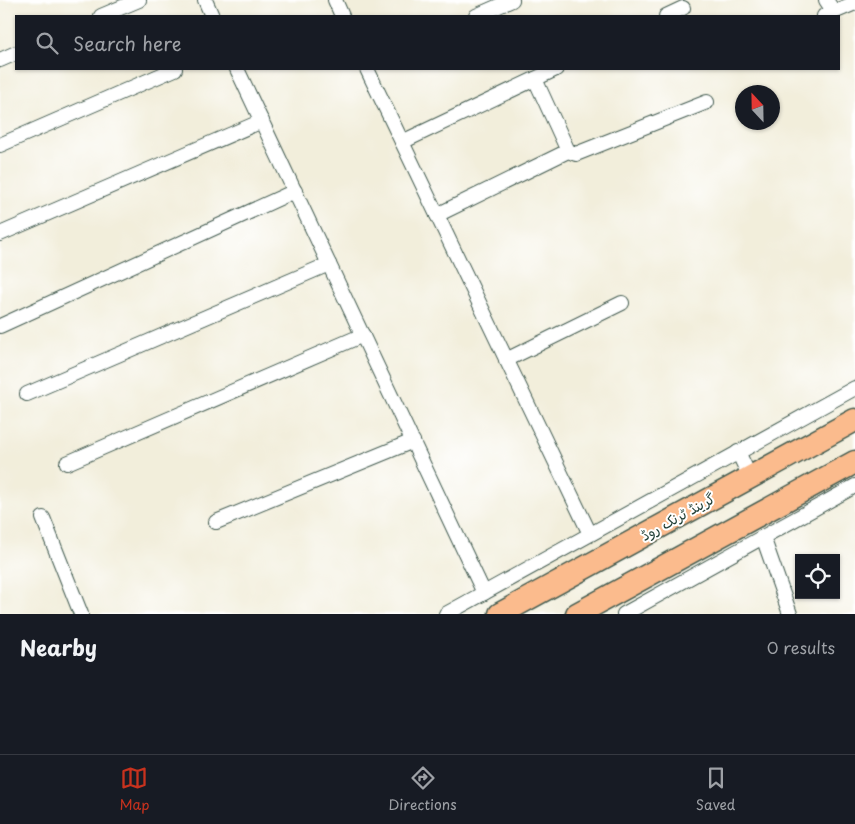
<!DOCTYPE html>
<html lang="en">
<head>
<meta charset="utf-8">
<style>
  :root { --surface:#171b24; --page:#20242c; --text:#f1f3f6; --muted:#9ea1a6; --line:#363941; --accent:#c8321e }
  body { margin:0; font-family:"Playpen Sans","Playpen Sans Arabic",sans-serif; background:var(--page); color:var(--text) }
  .controls { position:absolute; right:15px; bottom:15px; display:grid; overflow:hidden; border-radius:0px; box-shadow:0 1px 4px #0004 }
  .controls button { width:45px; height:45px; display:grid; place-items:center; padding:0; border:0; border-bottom:1px solid var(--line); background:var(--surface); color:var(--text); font:25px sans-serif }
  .compass { position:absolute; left:735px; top:85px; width:45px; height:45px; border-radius:50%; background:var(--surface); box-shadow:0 1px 4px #0004; rotate:338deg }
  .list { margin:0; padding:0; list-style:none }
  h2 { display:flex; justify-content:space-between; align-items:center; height:65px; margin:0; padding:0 20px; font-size:21px }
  h2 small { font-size:16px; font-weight:400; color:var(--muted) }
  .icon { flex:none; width:28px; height:28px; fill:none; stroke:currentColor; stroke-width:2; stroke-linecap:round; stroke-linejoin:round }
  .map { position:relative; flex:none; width:855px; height:614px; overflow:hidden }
  .search { position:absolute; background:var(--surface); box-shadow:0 1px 4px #0004; left:15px; right:15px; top:15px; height:55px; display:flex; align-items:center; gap:12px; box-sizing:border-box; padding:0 18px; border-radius:0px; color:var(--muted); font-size:19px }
  .sheet { height:140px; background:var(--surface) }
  nav { display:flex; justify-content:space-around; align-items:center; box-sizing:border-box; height:70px; border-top:1px solid var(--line); background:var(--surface); font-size:14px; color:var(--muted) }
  nav a { display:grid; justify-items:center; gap:2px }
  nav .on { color:var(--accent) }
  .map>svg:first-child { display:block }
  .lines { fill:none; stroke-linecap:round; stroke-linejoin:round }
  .minor-casing { stroke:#3f584d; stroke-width:16 }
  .trunk-casing { stroke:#3f584d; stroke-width:25 }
  .minor { stroke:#fff; stroke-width:14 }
  .trunk { stroke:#fbbb8d; stroke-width:22 }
  .labels { text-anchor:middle; stroke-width:4; stroke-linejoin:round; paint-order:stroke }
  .street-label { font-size:14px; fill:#1f3d34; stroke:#fff }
</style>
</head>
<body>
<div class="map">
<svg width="855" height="614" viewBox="0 0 855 614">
  <rect width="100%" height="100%" fill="#fff"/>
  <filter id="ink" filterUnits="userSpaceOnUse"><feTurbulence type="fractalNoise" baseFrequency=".02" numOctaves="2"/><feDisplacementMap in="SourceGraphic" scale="10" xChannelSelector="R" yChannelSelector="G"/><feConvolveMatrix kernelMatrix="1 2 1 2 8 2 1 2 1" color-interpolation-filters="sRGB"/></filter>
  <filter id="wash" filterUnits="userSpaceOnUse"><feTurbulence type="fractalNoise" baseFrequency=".0096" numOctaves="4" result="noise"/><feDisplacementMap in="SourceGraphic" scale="20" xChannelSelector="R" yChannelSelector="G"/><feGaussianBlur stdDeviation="1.12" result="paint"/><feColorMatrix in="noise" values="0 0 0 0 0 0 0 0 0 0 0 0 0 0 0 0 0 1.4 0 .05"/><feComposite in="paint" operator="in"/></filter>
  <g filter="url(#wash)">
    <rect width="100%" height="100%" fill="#f2eedb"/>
  </g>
  <g filter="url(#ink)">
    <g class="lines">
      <g class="minor-casing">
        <g id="minor">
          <polyline points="205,0 212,16"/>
          <polyline points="335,0 342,16"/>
          <polyline points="826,0 834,12"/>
          <polyline points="101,16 139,0"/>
          <polyline points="476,16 512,0"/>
          <polyline points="666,16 683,8"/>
          <polyline points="824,16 855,3"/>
          <polyline points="0,60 16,53"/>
          <polyline points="237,69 484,593"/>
          <polyline points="367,69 590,534"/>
          <polyline points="535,79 568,151"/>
          <polyline points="402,142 556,69"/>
          <polyline points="0,145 175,69"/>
          <polyline points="437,215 568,151 576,154 707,102"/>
          <polyline points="0,234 262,121"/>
          <polyline points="0,326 295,191"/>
          <polyline points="506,360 622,303"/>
          <polyline points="27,394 329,264"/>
          <polyline points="738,452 750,477"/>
          <polyline points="67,463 363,335"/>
          <polyline points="43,518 81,614"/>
          <polyline points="216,522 413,441"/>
          <polyline points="763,537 790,614"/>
          <polyline points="446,614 855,388"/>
          <polyline points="624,614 855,486"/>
        </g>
      </g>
      <g class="trunk-casing">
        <g id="trunk">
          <polyline points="500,614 855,420"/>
          <polyline points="577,614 855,462"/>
        </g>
      </g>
      <use href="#minor" class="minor"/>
      <use href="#trunk" class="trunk"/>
    </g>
  </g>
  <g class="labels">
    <g class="street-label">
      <text transform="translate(678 517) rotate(-29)" y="5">گرینڈ ٹرنک روڈ</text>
    </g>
  </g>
</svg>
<div class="controls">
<button><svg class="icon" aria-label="locate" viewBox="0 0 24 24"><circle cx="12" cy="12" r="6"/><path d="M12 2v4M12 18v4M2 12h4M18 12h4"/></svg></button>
</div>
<svg class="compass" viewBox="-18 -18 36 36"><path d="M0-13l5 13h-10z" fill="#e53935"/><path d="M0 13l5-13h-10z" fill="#9ea1a6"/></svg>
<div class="search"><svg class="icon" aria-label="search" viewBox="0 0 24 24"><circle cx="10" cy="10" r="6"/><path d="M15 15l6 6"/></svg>Search here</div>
</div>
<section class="sheet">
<h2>Nearby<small>0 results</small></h2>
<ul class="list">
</ul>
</section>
<nav>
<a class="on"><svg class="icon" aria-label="map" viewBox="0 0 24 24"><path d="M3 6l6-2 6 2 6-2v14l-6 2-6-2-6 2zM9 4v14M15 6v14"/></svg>Map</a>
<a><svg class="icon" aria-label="directions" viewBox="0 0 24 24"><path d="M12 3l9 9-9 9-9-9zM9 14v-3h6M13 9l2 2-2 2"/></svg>Directions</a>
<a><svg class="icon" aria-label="saved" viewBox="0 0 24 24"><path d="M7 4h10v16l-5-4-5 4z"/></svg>Saved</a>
</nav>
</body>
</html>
